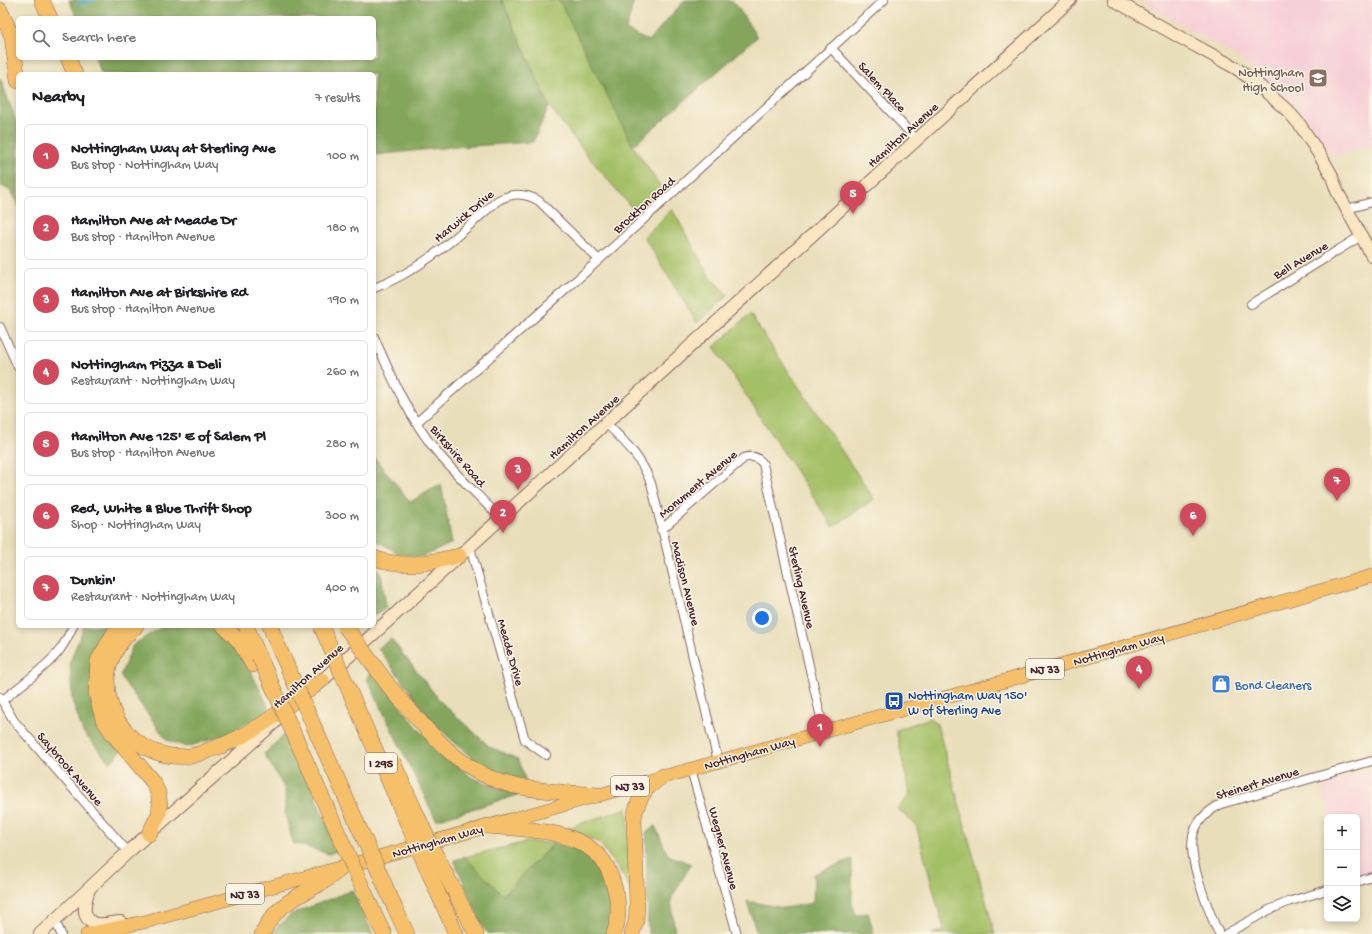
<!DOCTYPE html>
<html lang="en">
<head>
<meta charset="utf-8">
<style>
  :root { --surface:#fff; --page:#f2f2f2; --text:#202124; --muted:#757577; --line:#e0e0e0; --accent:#d1495b }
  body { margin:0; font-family:"Gochi Hand",sans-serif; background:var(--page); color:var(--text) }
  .controls { position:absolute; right:12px; bottom:12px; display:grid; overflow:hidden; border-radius:6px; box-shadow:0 2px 6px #0003 }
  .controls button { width:36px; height:36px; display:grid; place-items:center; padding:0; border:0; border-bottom:1px solid var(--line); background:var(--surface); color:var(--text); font:20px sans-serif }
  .you { position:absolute; left:762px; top:618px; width:14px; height:14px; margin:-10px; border:3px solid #fff; border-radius:50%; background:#1a73e8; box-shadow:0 0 0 6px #1a73e833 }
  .badge { display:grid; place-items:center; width:26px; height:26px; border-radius:50%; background:var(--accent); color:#fff; font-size:13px; font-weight:700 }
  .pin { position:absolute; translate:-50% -33px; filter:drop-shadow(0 1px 2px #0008) }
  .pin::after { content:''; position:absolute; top:21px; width:14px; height:12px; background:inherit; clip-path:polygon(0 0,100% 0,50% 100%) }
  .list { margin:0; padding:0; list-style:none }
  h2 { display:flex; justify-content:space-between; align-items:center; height:52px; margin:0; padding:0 16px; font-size:17px }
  h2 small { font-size:13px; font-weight:400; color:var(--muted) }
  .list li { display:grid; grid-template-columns:26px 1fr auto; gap:12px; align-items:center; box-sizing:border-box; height:64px; margin:0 8px 8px; padding:0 8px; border:1px solid var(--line); border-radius:6px }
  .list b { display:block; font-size:15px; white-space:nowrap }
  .list p { margin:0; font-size:13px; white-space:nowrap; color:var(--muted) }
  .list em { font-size:13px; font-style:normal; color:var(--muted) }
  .icon { flex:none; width:22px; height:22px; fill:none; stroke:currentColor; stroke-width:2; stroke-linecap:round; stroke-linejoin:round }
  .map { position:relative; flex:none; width:1372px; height:934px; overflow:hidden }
  .search { position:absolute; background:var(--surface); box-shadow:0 2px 6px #0003; left:16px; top:16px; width:360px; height:44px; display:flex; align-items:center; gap:10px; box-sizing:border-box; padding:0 14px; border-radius:6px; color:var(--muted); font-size:15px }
  .panel { position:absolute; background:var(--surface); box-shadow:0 2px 6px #0003; left:16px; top:72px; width:360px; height:556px; border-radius:6px }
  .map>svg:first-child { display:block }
  .built { fill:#f6cfd7 }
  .green { fill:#a4c066; stroke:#777048 }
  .forest { fill:#83a65b; stroke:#666243 }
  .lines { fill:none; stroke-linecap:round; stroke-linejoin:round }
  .stream { stroke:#4ea8cc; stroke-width:3 }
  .minor-casing { stroke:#82625d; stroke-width:10 }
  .secondary-casing { stroke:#82625d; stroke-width:14 }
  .primary-casing { stroke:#82625d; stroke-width:14 }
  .motorway-casing { stroke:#82625d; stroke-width:16 }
  .minor { stroke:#fff; stroke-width:8 }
  .secondary { stroke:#fbe6c4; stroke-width:12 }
  .primary { stroke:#f6c06b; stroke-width:13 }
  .motorway { stroke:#f6c06b; stroke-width:15 }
  .motorway-bridge-casing { stroke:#82625d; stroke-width:16; stroke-linecap:butt }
  .motorway-bridge { stroke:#f6c06b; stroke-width:15 }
  .labels { text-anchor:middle; stroke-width:3; stroke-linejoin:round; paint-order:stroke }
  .shield { fill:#fcf5e5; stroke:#7f5f63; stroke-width:1 }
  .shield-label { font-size:12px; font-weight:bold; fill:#4a1f2b }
  .education-label { font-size:13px; fill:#785e54; stroke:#fcf5e5; text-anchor:end }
  .street-label { font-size:13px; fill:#4a1f2b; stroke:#fcf5e5 }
  .shop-label { font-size:13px; fill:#366cbe; stroke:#fcf5e5; text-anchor:start }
  .transit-label { font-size:13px; fill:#164399; stroke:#fcf5e5; text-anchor:start }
</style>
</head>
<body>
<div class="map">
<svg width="1372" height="934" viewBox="0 0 1372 934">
  <rect width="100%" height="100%" fill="#fcf5e5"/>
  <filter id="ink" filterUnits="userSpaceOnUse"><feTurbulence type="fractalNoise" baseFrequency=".025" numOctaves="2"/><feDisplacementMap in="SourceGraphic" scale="8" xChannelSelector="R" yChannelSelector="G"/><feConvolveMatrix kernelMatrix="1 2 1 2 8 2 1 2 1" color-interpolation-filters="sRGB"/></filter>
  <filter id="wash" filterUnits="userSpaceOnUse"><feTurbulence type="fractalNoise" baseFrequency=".012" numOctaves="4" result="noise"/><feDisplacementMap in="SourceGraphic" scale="16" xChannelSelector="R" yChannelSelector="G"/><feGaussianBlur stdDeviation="0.9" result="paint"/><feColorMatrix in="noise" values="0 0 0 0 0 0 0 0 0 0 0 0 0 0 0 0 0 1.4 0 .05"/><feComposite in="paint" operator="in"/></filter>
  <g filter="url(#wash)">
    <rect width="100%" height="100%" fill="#e9deba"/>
    <g class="built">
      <polygon points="1140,0 1372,0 1372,145 1334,156 1303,116 1290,101 1251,67 1236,56"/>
      <polygon points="1372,770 1372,873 1357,878 1357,817 1330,817 1321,785"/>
    </g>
    <g class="green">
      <polygon points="502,0 559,0 633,146 661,187 636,213 588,156 549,106"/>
      <polygon points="672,209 710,277 728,295 697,323 644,237"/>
      <polygon points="750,314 874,499 833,527 714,347"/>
      <polygon points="930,718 937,724 995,934 932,934 944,930 916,825 897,809 910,795 896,730"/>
      <polygon points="627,808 632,893 624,877 600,843 567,828"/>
      <polygon points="527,842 554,843 503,895 465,857"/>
    </g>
    <g class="forest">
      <polygon points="69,0 502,0 549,106 533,142 441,148 374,155 374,74 102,74 95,58 374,58 374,18 77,18"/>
      <polygon points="559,0 634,0 626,30 648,41 685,0 726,0 735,3 757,37 633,146"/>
      <polygon points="0,78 18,126 18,206 11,191 0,185"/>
      <polygon points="374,457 410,502 441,484 452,543 423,557 399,554 374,539"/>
      <polygon points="374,566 381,572 386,607 374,616"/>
      <polygon points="84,626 114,626 91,671 121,751 110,763 83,732 72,700 70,662"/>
      <polygon points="169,626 199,626 220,630 250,670 271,712 224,735 187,747 167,740 120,676 133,645 158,629"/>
      <polygon points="391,639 441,702 490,747 518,759 526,782 480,765 434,724 378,648"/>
      <polygon points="372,670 421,732 471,777 518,795 436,820 367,679"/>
      <polygon points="286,733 339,850 329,854 293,843 285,814 285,789 264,754"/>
      <polygon points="655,826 668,855 691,864 671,899 675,934 648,934 646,833"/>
      <polygon points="554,843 588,852 607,886 612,920 605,934 489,934 483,928 454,860 465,857 503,895"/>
      <polygon points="852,859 852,904 856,915 868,913 874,934 792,934 791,932 774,934 757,934 747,901 784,908 813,903 814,874"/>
      <polygon points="352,890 373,934 270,934 290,915"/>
    </g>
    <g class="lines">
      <polyline class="stream" points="78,4 95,0"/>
    </g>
  </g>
  <g filter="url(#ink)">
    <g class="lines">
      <g class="minor-casing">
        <g id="minor">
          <polyline points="831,48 917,140"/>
          <polyline points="1347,209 1372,202"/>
          <path d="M374 288C423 270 459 234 497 201 512 192 525 193 539 201L599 260"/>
          <polyline points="1251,304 1361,236"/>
          <polyline points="0,327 18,367"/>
          <path d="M374 337C392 378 409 418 437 452 457 476 480 497 501 519"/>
          <polyline points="416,423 599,260 884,0"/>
          <path d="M606 423C626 443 640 456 651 483L718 761"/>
          <path d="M661 530 744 458C752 455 758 457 763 464L824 731"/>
          <polyline points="470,547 525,740 546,755"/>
          <polyline points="0,697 14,721 128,852"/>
          <path d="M2 701C19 686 45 669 59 651 65 643 69 635 73 626"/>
          <polyline points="691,769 737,934"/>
          <polyline points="1357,882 1372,877"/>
          <polyline points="55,920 61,934"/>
          <path d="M1219 934C1211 917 1205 900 1199 882 1189 848 1185 823 1221 804L1372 761"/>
          <polyline points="1226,934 1269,910 1288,902 1327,890"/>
        </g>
      </g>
      <g class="secondary-casing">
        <g id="secondary">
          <polyline points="1114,0 1183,39 1236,68 1255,82 1289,112 1300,125 1323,160 1331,174 1337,191 1372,256"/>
          <polyline points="316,686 606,423 1070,0"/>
          <path d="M89 889C85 901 79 922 98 924 105 925 113 922 121 922"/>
          <polyline points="40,934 128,852 275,722"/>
        </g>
      </g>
      <g class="primary-casing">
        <polyline id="primary" points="87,934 148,921 343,867 1001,682 1372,576"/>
      </g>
      <g class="motorway-casing">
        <g id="motorway">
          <polyline points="42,0 50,18"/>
          <polyline points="0,10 16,45"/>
          <polyline points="12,37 18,81"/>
          <polyline points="68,58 75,74"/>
          <path d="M374 558C407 569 426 563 459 556"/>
          <polyline points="118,626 98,661 96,693 103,719 112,733 153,782 158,793 160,804 159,814 149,834"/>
          <path d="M136 626C123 638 111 653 108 671 101 719 141 762 190 756 197 755 203 752 210 750 253 736 286 707 322 680"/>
          <polyline points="224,626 240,642 253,665"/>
          <polyline points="246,626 259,656"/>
          <polyline points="270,626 278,646"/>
          <path d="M389 686C425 727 459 774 515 786 542 792 570 792 597 795"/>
          <path d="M487 826C520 829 572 829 597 854 606 862 611 875 614 886 619 902 620 918 614 934"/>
          <polyline points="456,894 476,934"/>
          <polyline points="441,900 456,934"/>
          <polyline points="395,908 407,934"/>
          <polyline points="376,918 384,934"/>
          <path d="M262 934C275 905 297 897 323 882 330 878 336 872 343 867"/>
          <path d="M632 934 636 921 637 906 634 818C638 798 645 787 663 776"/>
        </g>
      </g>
      <use href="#minor" class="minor"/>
      <use href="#secondary" class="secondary"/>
      <use href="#primary" class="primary"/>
      <use href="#motorway" class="motorway"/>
      <g class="motorway-bridge-casing">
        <g id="motorway-bridge">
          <polyline points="321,626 441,900"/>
          <polyline points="345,626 389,686"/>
          <polyline points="278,646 395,908"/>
          <polyline points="259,656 376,918"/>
          <polyline points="393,762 431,846 456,894"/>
        </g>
      </g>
      <use href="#motorway-bridge" class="motorway-bridge"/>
    </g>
  </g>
  <defs>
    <g id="school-square" transform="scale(1)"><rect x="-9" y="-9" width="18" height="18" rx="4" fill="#8d6e63" stroke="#fcf5e5"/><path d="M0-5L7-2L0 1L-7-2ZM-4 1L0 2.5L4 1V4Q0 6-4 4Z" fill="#fff"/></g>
    <g id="shop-square" transform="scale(1)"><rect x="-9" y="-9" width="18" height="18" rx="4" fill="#3f7fe0" stroke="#fcf5e5"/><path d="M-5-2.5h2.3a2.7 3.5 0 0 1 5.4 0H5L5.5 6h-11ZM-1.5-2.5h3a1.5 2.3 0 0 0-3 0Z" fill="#fff"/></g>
    <g id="bus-square" transform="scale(1)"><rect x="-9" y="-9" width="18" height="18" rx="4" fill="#1a4fb4" stroke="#fcf5e5"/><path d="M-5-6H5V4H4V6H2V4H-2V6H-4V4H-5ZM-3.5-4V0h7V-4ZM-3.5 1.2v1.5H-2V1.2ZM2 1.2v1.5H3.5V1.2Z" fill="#fff"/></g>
  </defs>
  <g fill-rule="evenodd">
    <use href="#school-square" x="1318" y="78"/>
    <use href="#shop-square" x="1221" y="684"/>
    <use href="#bus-square" x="894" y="701"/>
  </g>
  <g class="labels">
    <g class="shield">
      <rect x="1026" y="659" width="38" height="20" rx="3"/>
      <rect x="365" y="753" width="32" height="20" rx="3"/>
      <rect x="611" y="776" width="38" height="20" rx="3"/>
      <rect x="226" y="884" width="38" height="20" rx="3"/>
    </g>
    <g class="shield-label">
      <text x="1045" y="673">NJ 33</text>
      <text x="381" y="767">I 295</text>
      <text x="630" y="790">NJ 33</text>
      <text x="245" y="898">NJ 33</text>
    </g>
    <g class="education-label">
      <text x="1304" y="76">Nottingham<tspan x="1304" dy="15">High School</tspan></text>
    </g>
    <g class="street-label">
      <text transform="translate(883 86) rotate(47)" y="5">Salem Place</text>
      <text transform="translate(902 134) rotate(-42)" y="5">Hamilton Avenue</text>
      <text transform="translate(643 204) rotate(-42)" y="5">Brockton Road</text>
      <text transform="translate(463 215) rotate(-40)" y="5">Harwick Drive</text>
      <text transform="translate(1300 259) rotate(-31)" y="5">Bell Avenue</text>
      <text transform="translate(583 426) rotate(-42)" y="5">Hamilton Avenue</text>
      <text transform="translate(459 455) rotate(49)" y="5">Birkshire Road</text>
      <text transform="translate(697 483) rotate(-40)" y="5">Monument Avenue</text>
      <text transform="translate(687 583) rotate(76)" y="5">Madison Avenue</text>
      <text transform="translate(803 587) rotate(77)" y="5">Sterling Avenue</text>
      <text transform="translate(1118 648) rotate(-16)" y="5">Nottingham Way</text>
      <text transform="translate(512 652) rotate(74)" y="5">Meade Drive</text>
      <text transform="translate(307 675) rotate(-42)" y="5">Hamilton Avenue</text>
      <text transform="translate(749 752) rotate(-16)" y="5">Nottingham Way</text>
      <text transform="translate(71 768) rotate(49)" y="5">Saybrook Avenue</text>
      <text transform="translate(1257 782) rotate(-17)" y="5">Steinert Avenue</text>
      <text transform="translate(437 840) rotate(-16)" y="5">Nottingham Way</text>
      <text transform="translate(725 848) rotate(75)" y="5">Wegner Avenue</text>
    </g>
    <g class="shop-label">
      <text x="1235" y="689">Bond Cleaners</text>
    </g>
    <g class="transit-label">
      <text x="908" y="699">Nottingham Way 150'<tspan x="908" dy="15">W of Sterling Ave</tspan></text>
    </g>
  </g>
</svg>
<div class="controls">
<button>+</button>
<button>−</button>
<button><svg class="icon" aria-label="layers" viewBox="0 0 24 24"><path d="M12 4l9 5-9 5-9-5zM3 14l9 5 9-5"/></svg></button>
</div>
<div class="you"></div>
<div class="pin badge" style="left:820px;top:747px">1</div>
<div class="pin badge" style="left:503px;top:533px">2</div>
<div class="pin badge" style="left:518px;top:490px">3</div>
<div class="pin badge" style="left:1139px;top:689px">4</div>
<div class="pin badge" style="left:853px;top:214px">5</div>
<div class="pin badge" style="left:1193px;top:536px">6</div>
<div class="pin badge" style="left:1337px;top:501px">7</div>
<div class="search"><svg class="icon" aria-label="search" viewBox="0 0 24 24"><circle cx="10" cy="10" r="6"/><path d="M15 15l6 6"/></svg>Search here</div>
<section class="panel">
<h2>Nearby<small>7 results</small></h2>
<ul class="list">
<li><span class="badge">1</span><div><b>Nottingham Way at Sterling Ave</b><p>Bus stop · Nottingham Way</p></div><em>100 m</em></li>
<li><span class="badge">2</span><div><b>Hamilton Ave at Meade Dr</b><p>Bus stop · Hamilton Avenue</p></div><em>180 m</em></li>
<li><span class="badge">3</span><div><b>Hamilton Ave at Birkshire Rd</b><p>Bus stop · Hamilton Avenue</p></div><em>190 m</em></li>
<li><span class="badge">4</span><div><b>Nottingham Pizza &amp; Deli</b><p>Restaurant · Nottingham Way</p></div><em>260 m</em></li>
<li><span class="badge">5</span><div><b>Hamilton Ave 125' E of Salem Pl</b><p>Bus stop · Hamilton Avenue</p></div><em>280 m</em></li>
<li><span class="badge">6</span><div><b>Red, White &amp; Blue Thrift Shop</b><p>Shop · Nottingham Way</p></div><em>300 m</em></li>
<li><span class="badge">7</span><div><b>Dunkin'</b><p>Restaurant · Nottingham Way</p></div><em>400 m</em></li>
</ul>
</section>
</div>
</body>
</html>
